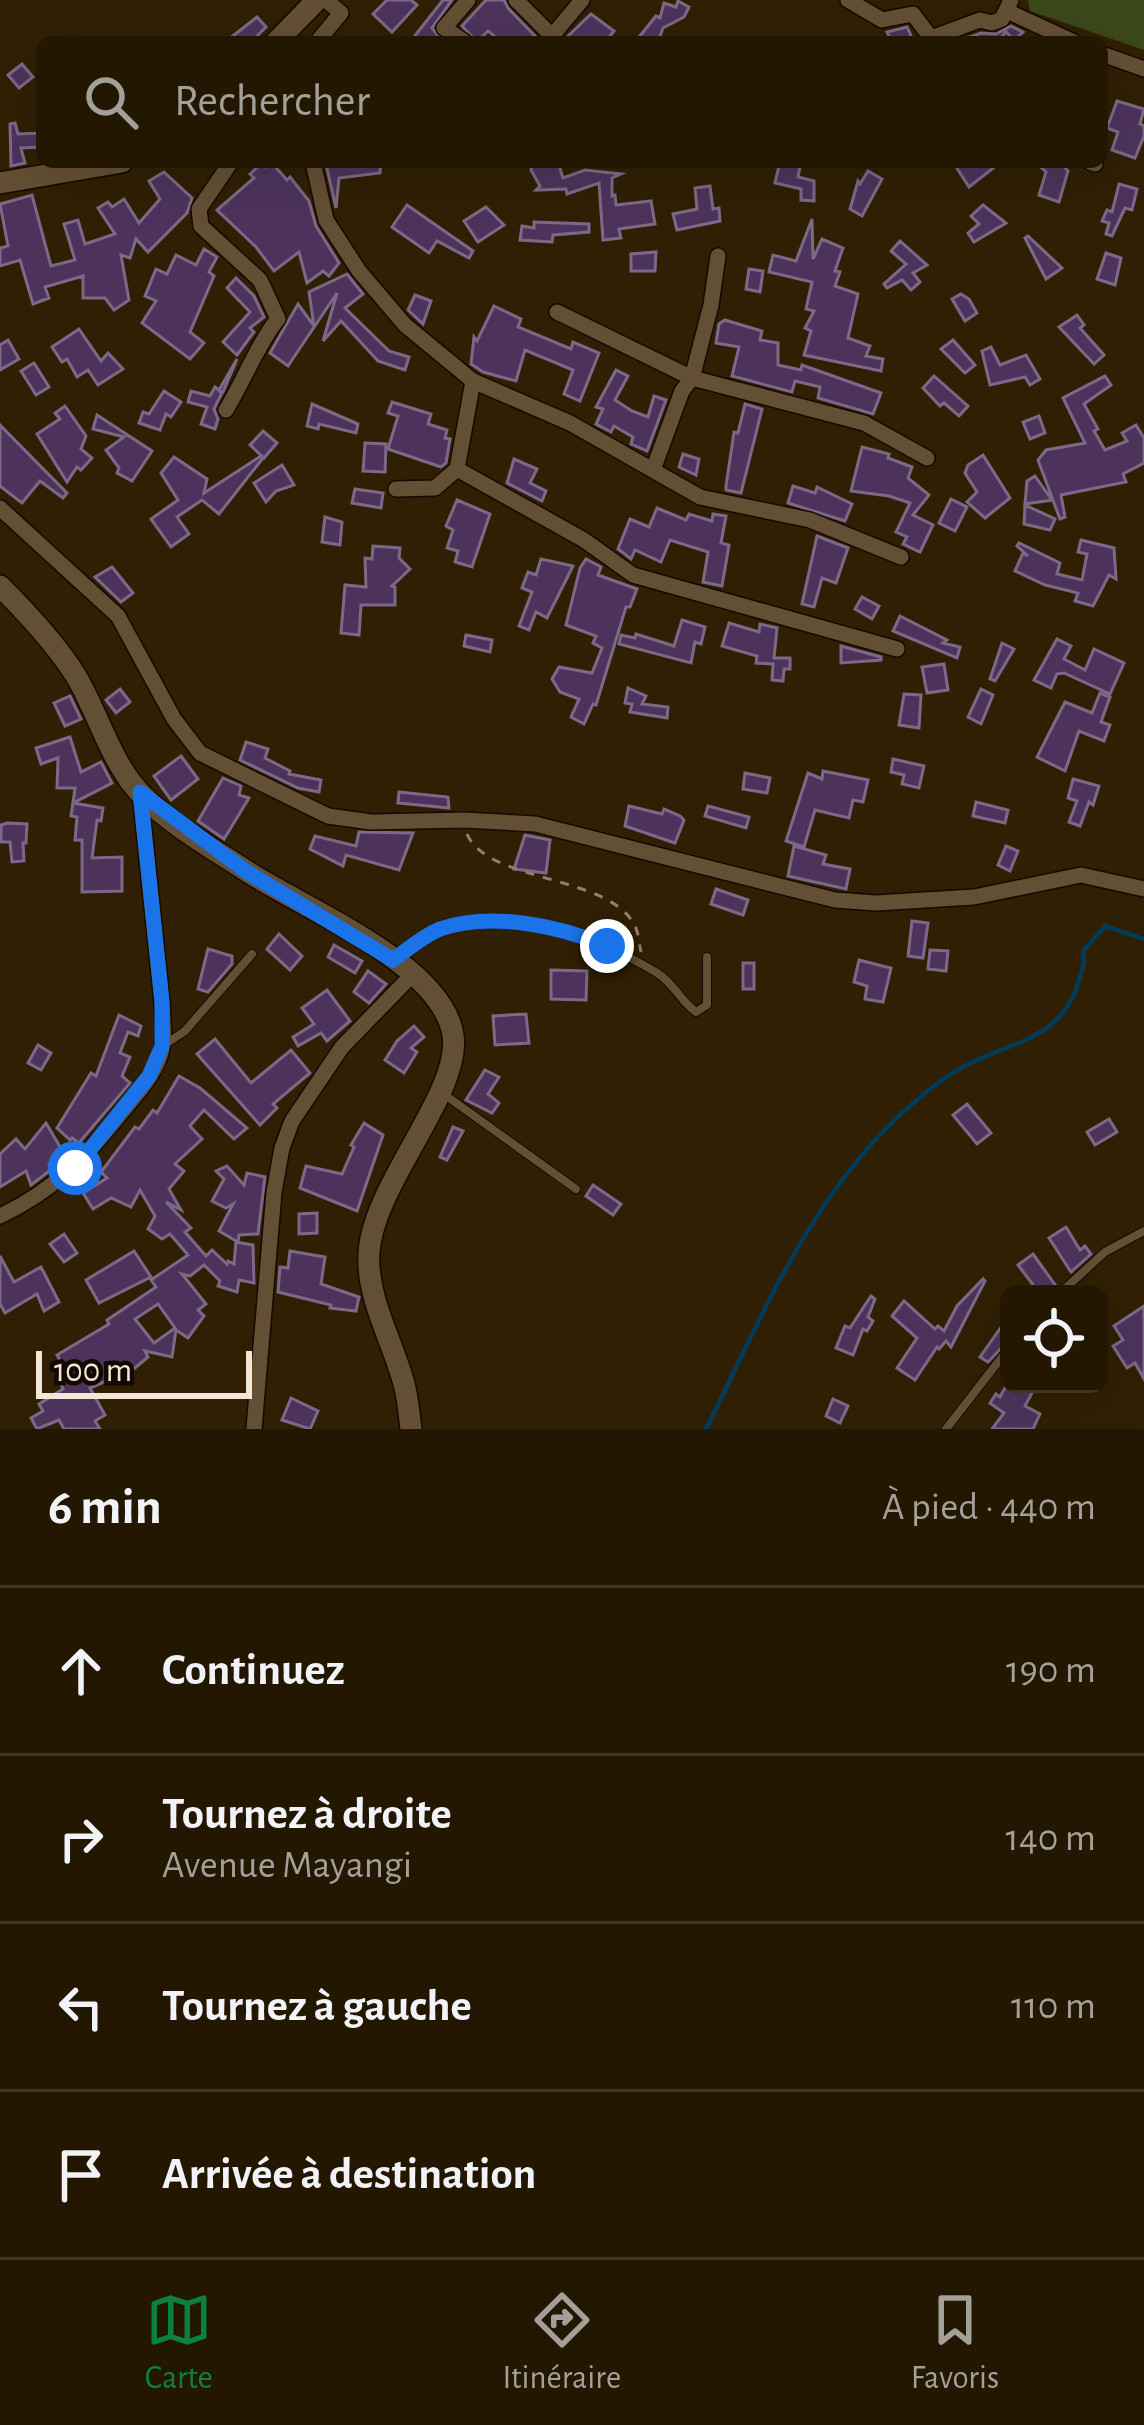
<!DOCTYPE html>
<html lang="fr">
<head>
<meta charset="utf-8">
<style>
  :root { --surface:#241702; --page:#302411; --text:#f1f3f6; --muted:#a39f99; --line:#413624; --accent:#0b8043 }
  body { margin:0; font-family:"Alegreya Sans",sans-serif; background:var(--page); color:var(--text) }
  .controls { position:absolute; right:36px; bottom:36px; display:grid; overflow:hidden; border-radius:18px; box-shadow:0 12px 48px #0002 }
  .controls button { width:108px; height:108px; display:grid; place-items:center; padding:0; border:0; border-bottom:3px solid var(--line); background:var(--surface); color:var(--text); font:60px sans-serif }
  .scale { position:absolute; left:36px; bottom:30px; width:216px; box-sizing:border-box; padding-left:12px; border:6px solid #f2e6d7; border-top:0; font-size:33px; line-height:42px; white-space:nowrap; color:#f2e6d7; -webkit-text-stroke:9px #120a02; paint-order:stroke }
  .stop { position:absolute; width:36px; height:36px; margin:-27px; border:9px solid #1a73e8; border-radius:50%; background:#fff }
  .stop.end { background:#1a73e8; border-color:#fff; box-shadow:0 3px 12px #0008 }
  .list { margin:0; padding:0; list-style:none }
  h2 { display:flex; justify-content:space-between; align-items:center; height:156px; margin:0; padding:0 48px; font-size:51px }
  h2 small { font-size:39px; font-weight:400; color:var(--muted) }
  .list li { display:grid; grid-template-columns:78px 1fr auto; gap:36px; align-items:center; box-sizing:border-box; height:168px; padding:0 48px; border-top:3px solid var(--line) }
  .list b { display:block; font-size:45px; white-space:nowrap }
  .list p { margin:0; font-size:39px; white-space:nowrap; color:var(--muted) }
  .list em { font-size:39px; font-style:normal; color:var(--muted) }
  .icon { flex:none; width:66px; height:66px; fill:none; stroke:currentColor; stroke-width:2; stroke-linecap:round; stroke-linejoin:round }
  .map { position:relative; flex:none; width:1144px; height:1429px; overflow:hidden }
  .search { position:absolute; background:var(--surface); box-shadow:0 12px 48px #0002; left:36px; right:36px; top:36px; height:132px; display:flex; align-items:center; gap:30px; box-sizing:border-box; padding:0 42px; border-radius:18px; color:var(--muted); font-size:45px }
  .sheet { height:828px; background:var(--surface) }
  nav { display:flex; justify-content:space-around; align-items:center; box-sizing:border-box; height:168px; border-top:3px solid var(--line); background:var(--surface); font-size:33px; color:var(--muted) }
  nav a { display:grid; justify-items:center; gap:6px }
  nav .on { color:var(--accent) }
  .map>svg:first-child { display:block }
  .green { fill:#3a481a }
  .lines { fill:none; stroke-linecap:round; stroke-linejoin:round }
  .stream { stroke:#003b59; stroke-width:4.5 }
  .building { fill:#4d335c; stroke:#7b6a87; stroke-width:3; fill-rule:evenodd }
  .lane-casing { stroke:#150900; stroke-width:10 }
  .street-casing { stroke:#150900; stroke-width:18 }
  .secondary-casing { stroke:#150900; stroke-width:24 }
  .path { stroke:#8f806b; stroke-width:3; stroke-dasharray:9 9; stroke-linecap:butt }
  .lane { stroke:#634f34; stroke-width:8 }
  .street { stroke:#634f34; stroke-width:15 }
  .secondary { stroke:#634f34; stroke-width:21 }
  .route { stroke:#1a73e8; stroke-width:15 }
</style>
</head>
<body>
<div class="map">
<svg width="1144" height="1429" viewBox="0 0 1144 1429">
  <rect width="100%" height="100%" fill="#301f03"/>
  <polygon class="green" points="1028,0 1144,0 1144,50 1030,11"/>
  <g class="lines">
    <path class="stream" d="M706 1429C763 1315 812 1191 911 1105 928 1090 951 1072 971 1063 1019 1040 1065 1036 1080 977 1083 967 1085 961 1083 951L1105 926 1144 939"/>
  </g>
  <g class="building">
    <polygon points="387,0 411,0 417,5 392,32 373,14"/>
    <polygon points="443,0 452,0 432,28 443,42 410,42"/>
    <polygon points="486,0 504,0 508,8 536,37 535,42 502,42 488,31 477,42 462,26"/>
    <polygon points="678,1 689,7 684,17 663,28 658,42 635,42 656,16 660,18 664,3 676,7"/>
    <polygon points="591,14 614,31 605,42 574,42 567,37"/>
    <polygon points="257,17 266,27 251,42 225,42"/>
    <polygon points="1011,26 1023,32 1014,40 1006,32 997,42 956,42 981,33 996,34"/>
    <polygon points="907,27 914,42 892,42 887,32"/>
    <polygon points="22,64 33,77 19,88 8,75"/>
    <polygon points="1117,101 1144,109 1140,124 1144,126 1144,136 1135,158 1112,150 1118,132 1107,128"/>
    <polygon points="15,123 18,134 42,133 42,147 21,148 25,163 11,166 10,124"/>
    <polygon points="271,162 287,180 290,177 309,201 316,226 339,263 329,276 323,271 307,283 299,252 274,271 256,247 217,210 254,178 250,174 262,163 266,167"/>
    <polygon points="334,162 381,162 380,173 339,178 336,208 326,164"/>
    <polygon points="532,162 558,162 563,178 585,170 621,174 612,178 612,196 615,195 616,205 651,201 655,224 619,229 621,238 603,240 599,183 567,194 566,189 536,190 540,186 531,170"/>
    <polygon points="790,162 801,162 798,177 814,181 814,201 801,200 801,189 775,183 779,166"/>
    <polygon points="953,162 1001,162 969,187"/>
    <polygon points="1035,162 1059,162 1068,171 1059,202 1039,195 1046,172"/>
    <polygon points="868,171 882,179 862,216 850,209 858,181 860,184"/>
    <polygon points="164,172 192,198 187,213 148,252 136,239 130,258 121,255 129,300 114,310 105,298 83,298 83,276 45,287 49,298 33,304 20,260 0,266 0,248 8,246 0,204 32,195 51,266 75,260 64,224 78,220 85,244 115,234 98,208 108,202 112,207 124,199 139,223 160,199 149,181"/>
    <polygon points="1119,184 1137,189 1132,210 1125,208 1112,236 1106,234 1109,223 1102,221 1107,210 1112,212"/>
    <polygon points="710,186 713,209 719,208 720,221 677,230 673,214 697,209 695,188"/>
    <polygon points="407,205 473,251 469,258 437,241 429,253 392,227"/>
    <polygon points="983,205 1006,223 974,242 968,233 979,224 971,216"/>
    <polygon points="486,207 504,225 478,242 464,221"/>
    <polygon points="812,219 813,259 822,239 843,248 835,271 840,272 835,286 858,294 848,338 870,346 866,356 883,359 881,371 804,355 811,331 805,328 814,311 806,309 812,282 769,272 773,255 796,261"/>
    <polygon points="534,222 589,224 589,232 553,235 552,242 520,240 522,226 534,228"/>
    <polygon points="1028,236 1062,268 1046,279 1025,238"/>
    <polygon points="900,241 927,265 913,273 920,282 911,290 902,280 887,288 884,284 906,264 891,251"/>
    <polygon points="204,249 217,257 209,272 214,276 190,332 204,343 190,359 142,323 156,301 145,296 156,269 167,274 176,255 196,265"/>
    <polygon points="656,252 655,271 631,271 631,254"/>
    <polygon points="1106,253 1121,258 1115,285 1097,279"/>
    <polygon points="749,269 763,271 760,292 746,289"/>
    <polygon points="347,274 363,294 345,308 389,351 409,357 405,370 378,361 341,321 323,341 337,293 288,366 270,353 298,304 314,326 309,292"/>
    <polygon points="236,278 254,296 264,317 250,328 254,332 237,355 223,342 250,312 227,288"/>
    <polygon points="961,294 969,299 977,313 965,321 952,299"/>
    <polygon points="415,295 431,301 423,324 408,310"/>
    <polygon points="494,306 521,319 518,327 571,349 573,342 599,353 580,401 564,394 573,370 525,350 516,381 483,372 471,364 474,337 477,341"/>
    <polygon points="1077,315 1084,325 1080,328 1104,355 1094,364 1059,327"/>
    <polygon points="725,320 762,331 760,340 778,343 778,365 801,370 802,365 881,393 873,414 818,398 820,387 795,381 792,392 732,376 739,347 716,343 719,324"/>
    <polygon points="79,329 101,361 108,353 123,369 98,385 88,370 77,377 67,359 62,362 52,347"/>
    <polygon points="8,340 19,359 0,370 0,345"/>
    <polygon points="953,340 975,365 965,373 941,349"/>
    <polygon points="991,347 1000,365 1026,355 1040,379 1030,385 1025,377 990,385 982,351"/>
    <polygon points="237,359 223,392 219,391 222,393 214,409 218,419 215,429 201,424 207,407 188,402 191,391 210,396 215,387 219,390"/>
    <polygon points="34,363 49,387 36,395 21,371"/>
    <polygon points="616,370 628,376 615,400 632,411 648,417 654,396 666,400 647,451 631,444 633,437 614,426 611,432 596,424 603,409 596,407"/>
    <polygon points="934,376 968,406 959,416 944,403 940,406 923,388"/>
    <polygon points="1105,376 1111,385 1084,404 1098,429 1094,431 1105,450 1127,441 1122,433 1136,425 1144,438 1144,463 1123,474 1126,482 1061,495 1065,517 1060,519 1038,460 1046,450 1085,443 1063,398"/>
    <polygon points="164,391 181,402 171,417 166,414 160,430 139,423 143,412 149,414"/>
    <polygon points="392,402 431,414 428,424 447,430 445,438 450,439 446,463 441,467 388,449 398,416 388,413"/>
    <polygon points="312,404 358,424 356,433 319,424 318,429 307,426"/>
    <polygon points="745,404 762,409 741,493 726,490 726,486 734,432 738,433"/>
    <polygon points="65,406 86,436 81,449 92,458 81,470 77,467 67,482 37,434 60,419 55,413"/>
    <polygon points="97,415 152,451 132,481 117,473 119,468 106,450 124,437 93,429"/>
    <polygon points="1039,416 1045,433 1030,439 1023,422"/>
    <polygon points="0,425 67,493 63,498 40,481 22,503 0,486"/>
    <polygon points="263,431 277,443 264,458 250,445"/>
    <polygon points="365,443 386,444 385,472 363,471"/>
    <polygon points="862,447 889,454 888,458 912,467 908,478 929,495 913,515 933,525 920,552 903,544 907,537 896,532 910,503 889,496 851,491"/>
    <polygon points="683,454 699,459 696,475 679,467"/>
    <polygon points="983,455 1010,498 985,518 967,502 977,492 965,473 968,465"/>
    <polygon points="261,456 263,458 219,514 202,500 177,517 189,534 171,547 151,519 178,500 161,473 174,457 207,479 204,493"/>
    <polygon points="514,459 537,469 530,483 546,491 542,501 507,483"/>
    <polygon points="282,465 294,485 276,491 266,502 254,483"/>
    <polygon points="1035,476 1052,500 1025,504 1027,481"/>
    <polygon points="793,486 815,493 817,487 852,504 845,521 788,503"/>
    <polygon points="355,489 383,493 381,508 352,503"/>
    <polygon points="951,499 967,507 955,531 939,523"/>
    <polygon points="457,500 490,514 472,567 455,562 458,551 447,548 453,530 446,526"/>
    <polygon points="1025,505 1055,519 1050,530 1024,524"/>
    <polygon points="657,508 686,520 689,514 712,521 713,514 726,516 721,543 729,545 722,586 703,582 708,552 670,540 661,562 635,550 631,559 618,549 630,519 649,527"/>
    <polygon points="325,517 342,522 340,545 322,542"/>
    <polygon points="817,536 848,548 836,583 822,578 814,607 802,604"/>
    <polygon points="1081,540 1114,548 1116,579 1109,575 1093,606 1075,601 1078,593 1045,585 1015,571 1023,553 1028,556 1017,546 1019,543 1060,563 1057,574 1082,580 1087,554 1078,552"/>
    <polygon points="373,546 400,548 399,558 410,569 392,586 395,587 395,605 361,605 359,635 341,633 345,585 366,587 365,558 372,559"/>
    <polygon points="541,559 573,566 547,618 536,612 529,630 519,626 532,592 522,588 528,572 536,575"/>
    <polygon points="586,559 601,567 598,575 637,589 630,607 626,607 596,705 593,704 584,724 571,717 579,699 560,692 552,679 559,667 592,673 602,648 593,643 596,636 566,625 580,568"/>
    <polygon points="112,567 133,593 121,602 95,577"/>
    <polygon points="862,597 879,606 872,619 855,609"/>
    <polygon points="900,616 947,640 943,643 960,647 957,658 893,631"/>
    <polygon points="682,620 705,627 701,644 695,642 691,663 619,644 621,635 635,638 636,634 674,646"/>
    <polygon points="729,623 759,632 760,624 777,628 774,658 790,658 790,669 784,669 783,681 772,680 773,664 756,663 757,656 722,646"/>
    <polygon points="466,635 492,640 490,652 464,646"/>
    <polygon points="1057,639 1071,646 1064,659 1085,670 1094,649 1124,663 1110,694 1064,673 1057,674 1051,688 1034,680"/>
    <polygon points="1002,643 1014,649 995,681 990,679"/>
    <polygon points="841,646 881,657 881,660 841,663"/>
    <polygon points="944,664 948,690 927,693 922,667"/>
    <polygon points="628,688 646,696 642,704 668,707 667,718 630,712 632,704 625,703"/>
    <polygon points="120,689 130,702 116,713 106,700"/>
    <polygon points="981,689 993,695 981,724 968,717"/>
    <polygon points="1100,693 1110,697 1101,722 1110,725 1104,741 1079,731 1065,771 1037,757 1065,702 1092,713"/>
    <polygon points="904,694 921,695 919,728 899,725"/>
    <polygon points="70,696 81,719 65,726 54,703"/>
    <polygon points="70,737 81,772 101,762 112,783 73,803 75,788 57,788 58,758 41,764 36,748"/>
    <polygon points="246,742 268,749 265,758 290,771 289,774 321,780 319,792 298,788 240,760"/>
    <polygon points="181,756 198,779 171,800 154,776"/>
    <polygon points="893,759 924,766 919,788 902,784 904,775 891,772"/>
    <polygon points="823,771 868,780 863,802 853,800 849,818 815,810 804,847 786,841 808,773 822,779"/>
    <polygon points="745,773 770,778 767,793 743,789"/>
    <polygon points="223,778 241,786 239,795 249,798 224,839 198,821"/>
    <polygon points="1073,779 1099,786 1093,805 1089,802 1080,826 1069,822 1077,801 1068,798"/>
    <polygon points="399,792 448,797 449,808 398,803"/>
    <polygon points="976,802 1008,810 1005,823 973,816"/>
    <polygon points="73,803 103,808 101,821 97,820 92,858 122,857 122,891 82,892 82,840 75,840 77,817 71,816"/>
    <polygon points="629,806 662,814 664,809 680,816 684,820 675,843 625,826"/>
    <polygon points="708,806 749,817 746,828 705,816"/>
    <polygon points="7,823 27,824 26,843 23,843 24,861 12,862 10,842 1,842 1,825"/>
    <polygon points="359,832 413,833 399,870 346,855 343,866 310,849 315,836 356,846"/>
    <polygon points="525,835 550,840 546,873 514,869"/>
    <polygon points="794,846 826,855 823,864 850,869 846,889 788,876"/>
    <polygon points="1006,846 1018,851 1010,871 998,865"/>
    <polygon points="716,889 748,900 743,915 711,904"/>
    <polygon points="912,921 928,923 923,958 908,956"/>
    <polygon points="279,934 302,956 290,970 267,949"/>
    <polygon points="334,945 362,961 355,973 328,957"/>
    <polygon points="208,949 232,956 232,964 208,992 198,989"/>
    <polygon points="930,950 948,951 946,971 928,969"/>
    <polygon points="859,960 891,968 883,1002 865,999 867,986 854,982"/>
    <rect x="743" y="963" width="11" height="26"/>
    <polygon points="551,970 587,971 586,1000 551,999"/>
    <polygon points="368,971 386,984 369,1003 354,992"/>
    <polygon points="327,990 350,1021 327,1041 321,1033 298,1046 293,1037 314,1024 302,1008"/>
    <polygon points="526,1014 529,1043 495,1045 493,1016"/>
    <polygon points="119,1015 141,1026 138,1036 128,1032 120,1053 130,1057 122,1076 130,1083 79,1143 72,1138 70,1140 57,1128 91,1073 96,1076"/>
    <polygon points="414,1026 424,1037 411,1048 417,1052 404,1073 385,1060 397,1041"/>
    <polygon points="215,1039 251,1083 291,1050 310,1073 273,1104 277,1108 260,1125 197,1054"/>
    <polygon points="38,1045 51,1053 41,1070 28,1063"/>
    <polygon points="485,1070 499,1077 488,1094 499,1103 492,1113 466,1100"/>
    <path d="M179 1076 200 1088 247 1128 234 1139 204 1110 190 1126 202 1139 175 1164 184 1171 169 1189 181 1210 166 1202 191 1228 185 1232 206 1256 212 1250 227 1264 228 1261 234 1264 236 1242 253 1245 254 1283 239 1280 237 1292 218 1286 220 1281 204 1265 190 1276 182 1274 206 1304 198 1310 204 1316 188 1338 176 1330 172 1357 145 1351 148 1357 118 1382 113 1378 90 1388 105 1415 95 1421 100 1429H64L59 1420 37 1429 31 1418 43 1411 39 1404 63 1389 54 1369 63 1365 57 1355 109 1324 107 1320 156 1287 151 1280 188 1255 170 1234 162 1239 148 1229 155 1216 140 1190 131 1207 111 1198 93 1209 83 1193 107 1178 101 1172 135 1127 139 1129 153 1110 157 1113ZM158 1304 175 1328 154 1343 135 1319Z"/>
    <polygon points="967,1104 991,1133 977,1144 953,1115"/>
    <polygon points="1109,1119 1117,1132 1095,1145 1087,1132"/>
    <polygon points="46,1123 62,1150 49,1165 52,1169 31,1185 26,1171 0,1187 0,1154 16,1139 25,1149"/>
    <polygon points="364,1123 383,1135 357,1211 300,1188 306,1166 342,1174 354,1147 351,1145"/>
    <polygon points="453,1127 463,1131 447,1160 440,1157"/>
    <polygon points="227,1166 244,1185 247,1173 265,1177 258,1234 239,1235 238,1242 219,1231 233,1204 226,1208 212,1201 224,1179 216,1171"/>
    <polygon points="593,1185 621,1204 613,1215 586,1196"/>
    <polygon points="317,1213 317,1233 299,1234 299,1214"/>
    <polygon points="1066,1227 1080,1250 1085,1246 1091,1254 1071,1272 1049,1238"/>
    <polygon points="64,1234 77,1253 64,1262 50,1244"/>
    <polygon points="134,1251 151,1277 99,1303 86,1280"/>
    <polygon points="290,1251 325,1257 321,1284 359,1297 356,1311 330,1308 331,1305 278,1292 280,1267 288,1268"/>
    <polygon points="1033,1254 1056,1286 1051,1294 1040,1294 1018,1265"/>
    <polygon points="0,1256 14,1282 41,1267 59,1302 44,1311 37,1294 5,1313 0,1304"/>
    <polygon points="983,1279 985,1281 951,1347 946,1341 939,1349 937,1347 915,1380 897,1368 917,1338 892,1316 904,1301 935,1329 938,1326 944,1331 957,1306"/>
    <polygon points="871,1296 875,1299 868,1317 873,1321 867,1331 863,1329 853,1355 836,1348 845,1326 850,1328"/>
    <polygon points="1144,1306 1144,1379 1135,1363 1127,1368 1113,1346 1123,1340 1114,1326"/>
    <polygon points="1009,1316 1009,1340 988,1362 980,1357"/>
    <polygon points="1007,1384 1017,1384 1032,1393 1025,1406 1040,1414 1033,1429 992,1429 1004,1413 990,1403 996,1394 1000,1397"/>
    <polygon points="291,1398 318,1411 310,1429 282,1420"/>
    <polygon points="833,1399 848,1406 840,1423 826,1416"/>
  </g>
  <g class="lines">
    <g class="lane-casing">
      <g id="lane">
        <path d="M399 956C414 945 428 932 446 927 511 908 602 939 657 973 674 983 681 1002 696 1012L707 1005V957"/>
        <polyline points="164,1045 185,1031 252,954"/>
        <polyline points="445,1095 576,1189"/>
        <polyline points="1059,1294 1105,1252 1144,1231"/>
        <polyline points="946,1429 1009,1348"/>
      </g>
    </g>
    <g class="street-casing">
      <g id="street">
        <polyline points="516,0 552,36"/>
        <polyline points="848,0 882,20 913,14 934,42"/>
        <polyline points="1007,11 1074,42"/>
        <polyline points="931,38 980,20 992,23 1002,19 1011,0"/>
        <polyline points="317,42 341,13 326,0"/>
        <polyline points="465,42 444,28 468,0"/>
        <polyline points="547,42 582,0"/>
        <polyline points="1102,54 1144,69"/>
        <polyline points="313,162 326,220 359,271 405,325 473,381 570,423 700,497 810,520 901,557"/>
        <polyline points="1090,162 1095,164"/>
        <polyline points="557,312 692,378 711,305 718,256"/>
        <path d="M226 410C242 384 261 338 278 319L260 280 201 226 199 209 231 162"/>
        <polyline points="457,469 584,540 633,575 897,649"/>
        <polyline points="653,470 682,391 692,378 864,423 927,458"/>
        <polyline points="396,489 435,488 457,469 473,381"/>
        <polyline points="0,508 118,616 174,719 200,753 328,816 371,822 464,820 535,824 835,900 876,903 974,897 1081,875 1144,889"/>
        <path d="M0 1216C53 1191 85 1158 121 1113 135 1096 151 1079 159 1059 166 1041 163 1021 162 1002L140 792"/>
        <polyline points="254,1429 274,1192 282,1148 292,1121 342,1047 413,974"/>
      </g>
    </g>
    <g class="secondary-casing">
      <g id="secondary">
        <polyline points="276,42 317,0"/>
        <polyline points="0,183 122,162"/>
        <path d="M0 586C27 613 56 644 76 676 96 710 107 749 130 781 157 817 207 845 245 870 302 908 442 963 453 1035 462 1092 373 1184 369 1253 366 1297 393 1342 404 1384 408 1398 409 1414 411 1429"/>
      </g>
    </g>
    <path class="path" d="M467 834C488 883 606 874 634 924 639 933 639 943 641 952"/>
    <use href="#lane" class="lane"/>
    <use href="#street" class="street"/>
    <use href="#secondary" class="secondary"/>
  </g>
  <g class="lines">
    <path class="route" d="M75 1168 149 1076 162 1046V1002L140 792 247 872 393 960C408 949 423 936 440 929 490 911 560 926 607 946"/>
  </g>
</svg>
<div class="controls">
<button><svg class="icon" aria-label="locate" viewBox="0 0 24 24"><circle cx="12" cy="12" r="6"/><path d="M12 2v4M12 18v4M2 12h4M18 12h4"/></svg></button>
</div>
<div class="scale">100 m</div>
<div class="stop" style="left:75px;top:1168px"></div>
<div class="stop end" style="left:607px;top:946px"></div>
<div class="search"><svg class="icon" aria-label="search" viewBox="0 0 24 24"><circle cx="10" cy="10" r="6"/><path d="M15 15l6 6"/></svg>Rechercher</div>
</div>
<section class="sheet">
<h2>6 min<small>À pied · 440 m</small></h2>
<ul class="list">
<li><svg class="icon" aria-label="ahead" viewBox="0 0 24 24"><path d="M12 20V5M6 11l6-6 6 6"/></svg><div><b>Continuez</b></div><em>190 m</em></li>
<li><svg class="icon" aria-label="right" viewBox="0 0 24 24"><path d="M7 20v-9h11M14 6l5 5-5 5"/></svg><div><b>Tournez à droite</b><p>Avenue Mayangi</p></div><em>140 m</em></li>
<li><svg class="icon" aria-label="left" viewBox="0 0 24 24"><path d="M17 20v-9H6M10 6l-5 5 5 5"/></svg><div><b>Tournez à gauche</b></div><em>110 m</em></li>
<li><svg class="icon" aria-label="arrive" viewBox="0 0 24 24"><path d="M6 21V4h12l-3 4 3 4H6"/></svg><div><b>Arrivée à destination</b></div></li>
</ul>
</section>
<nav>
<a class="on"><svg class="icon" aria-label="map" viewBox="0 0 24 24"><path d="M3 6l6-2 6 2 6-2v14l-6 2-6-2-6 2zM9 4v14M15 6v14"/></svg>Carte</a>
<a><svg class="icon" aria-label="directions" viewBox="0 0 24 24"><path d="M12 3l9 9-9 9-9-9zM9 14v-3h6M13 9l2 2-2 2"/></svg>Itinéraire</a>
<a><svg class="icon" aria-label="saved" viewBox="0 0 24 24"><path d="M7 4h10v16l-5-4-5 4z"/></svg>Favoris</a>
</nav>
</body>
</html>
